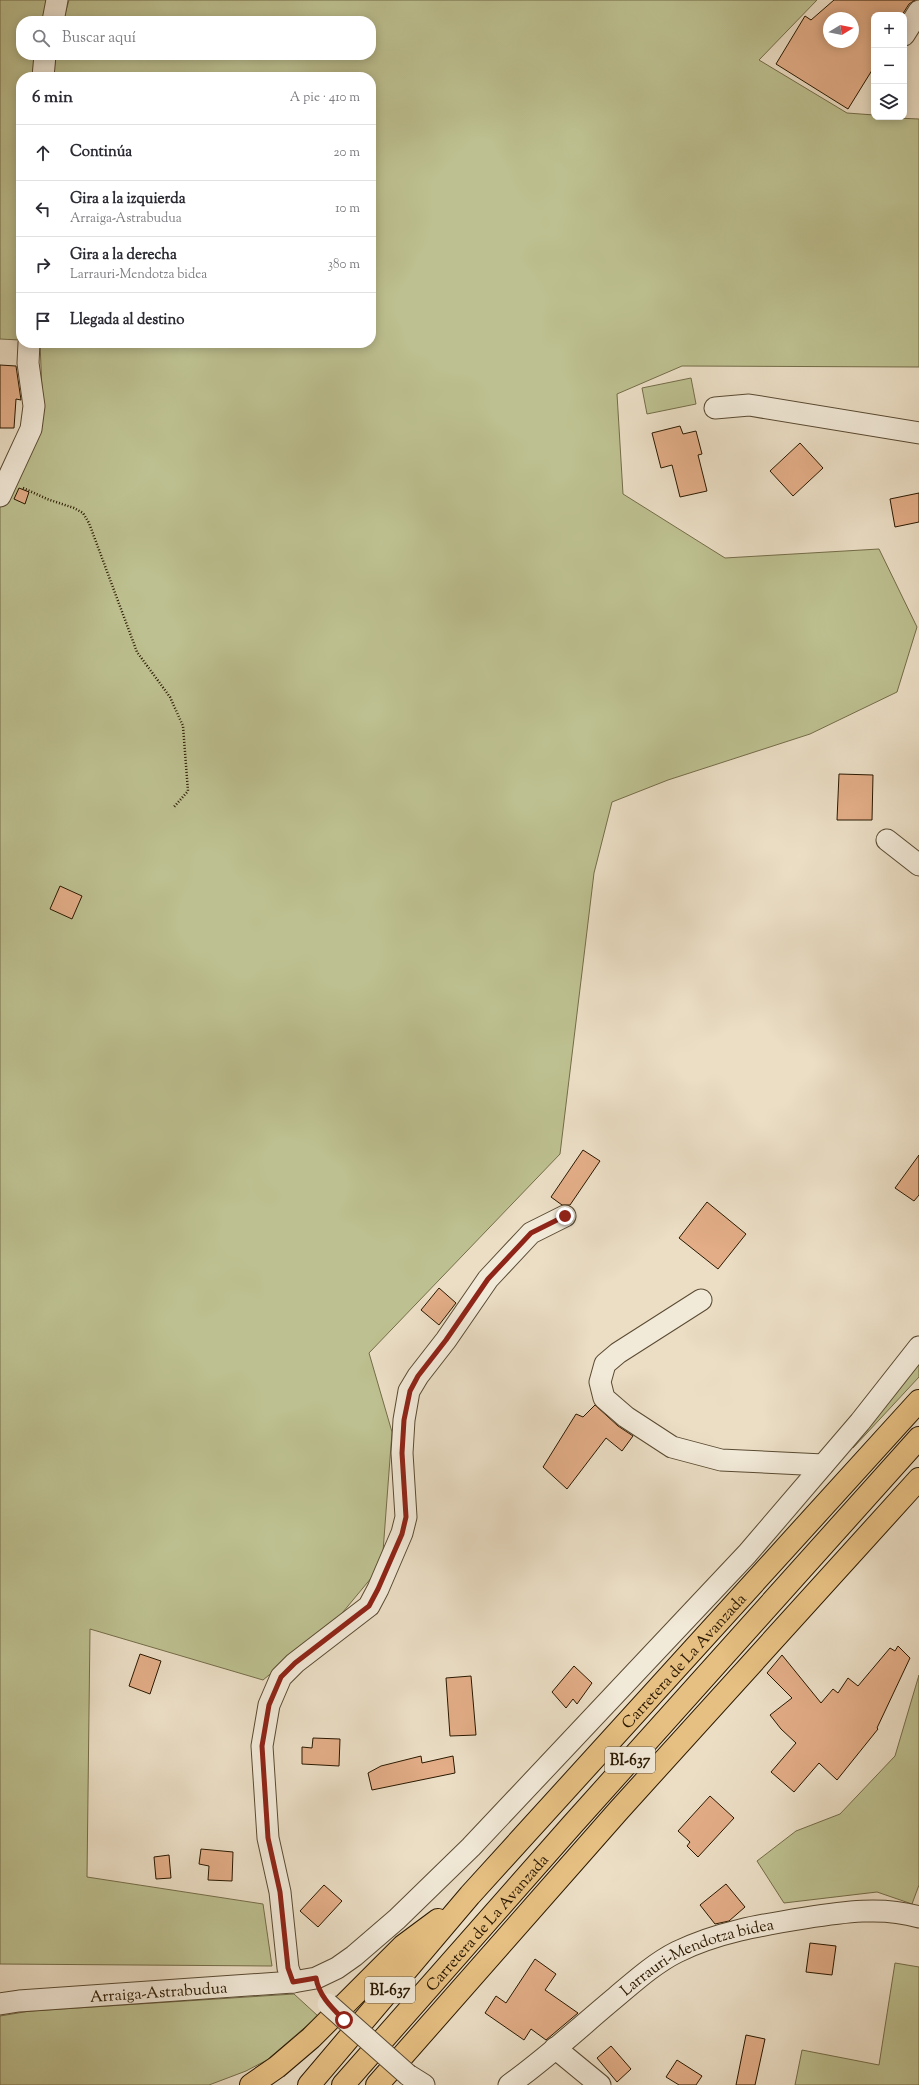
<!DOCTYPE html>
<html lang="es">
<head>
<meta charset="utf-8">
<style>
  :root { --surface:#fff; --page:#f2f2f3; --text:#2b2b33; --muted:#7c7c81; --line:#e1e1e2 }
  body { margin:0; font-family:"Sorts Mill Goudy",serif; background:var(--page); color:var(--text) }
  .controls { position:absolute; right:12px; top:12px; display:grid; overflow:hidden; border-radius:8px; box-shadow:0 2px 10px #0003 }
  .controls button { width:36px; height:36px; display:grid; place-items:center; padding:0; border:0; border-bottom:1px solid var(--line); background:var(--surface); color:var(--text); font:20px sans-serif }
  .compass { position:absolute; left:823px; top:12px; width:36px; height:36px; border-radius:50%; background:var(--surface); box-shadow:0 2px 10px #0003; rotate:80deg }
  .stop { position:absolute; width:12px; height:12px; margin:-9px; border:3px solid #8f2418; border-radius:50%; background:#fff }
  .stop.end { background:#8f2418; border-color:#fff; box-shadow:0 1px 4px #0008 }
  .list { margin:0; padding:0; list-style:none }
  h2 { display:flex; justify-content:space-between; align-items:center; height:52px; margin:0; padding:0 16px; font-size:17px }
  h2 small { font-size:13px; font-weight:400; color:var(--muted) }
  .list li { display:grid; grid-template-columns:26px 1fr auto; gap:12px; align-items:center; box-sizing:border-box; height:56px; padding:0 16px; border-top:1px solid var(--line) }
  .list b { display:block; font-size:15px; white-space:nowrap }
  .list p { margin:0; font-size:13px; white-space:nowrap; color:var(--muted) }
  .list em { font-size:13px; font-style:normal; color:var(--muted) }
  .icon { flex:none; width:22px; height:22px; fill:none; stroke:currentColor; stroke-width:2; stroke-linecap:round; stroke-linejoin:round }
  .map { position:relative; flex:none; width:919px; height:2085px; overflow:hidden }
  .search { position:absolute; background:var(--surface); box-shadow:0 2px 10px #0003; left:16px; top:16px; width:360px; height:44px; display:flex; align-items:center; gap:10px; box-sizing:border-box; padding:0 14px; border-radius:16px; color:var(--muted); font-size:15px }
  .panel { position:absolute; background:var(--surface); box-shadow:0 2px 10px #0003; left:16px; top:72px; width:360px; height:276px; border-radius:16px }
  .map>svg:first-child { display:block }
  .green { fill:#bdc090; stroke:#746c48 }
  .building { fill:#e2ad87; stroke:#2a1800; fill-rule:evenodd }
  .lines { fill:none; stroke-linecap:round; stroke-linejoin:round }
  .minor-casing { stroke:#5a4a31; stroke-width:23 }
  .major-casing { stroke:#2a1800; stroke-width:24 }
  .highway-casing { stroke:#2a1800; stroke-width:24 }
  .path { stroke:#2a1800; stroke-width:2.5; stroke-dasharray:1 2; stroke-linecap:butt }
  .minor { stroke:#f2ead9; stroke-width:21 }
  .major { stroke:#e6bf82; stroke-width:22 }
  .highway { stroke:#e6bf82; stroke-width:22 }
  .minor-bridge-casing { stroke:#5a4a31; stroke-width:23; stroke-linecap:butt }
  .minor-bridge { stroke:#f2ead9; stroke-width:21 }
  .route { stroke:#8f2418; stroke-width:5 }
  .labels { text-anchor:middle; stroke-width:3; stroke-linejoin:round; paint-order:stroke }
  .shield { fill:#f2ead9; stroke:#665741; stroke-width:1 }
  .shield-label { font-size:15px; font-weight:bold; fill:#2a1800 }
  .street-label { font-size:16px; fill:#2a1800; stroke:#f2ead9 }
</style>
</head>
<body>
<div class="map">
<svg width="919" height="2085" viewBox="0 0 919 2085">
  <rect width="100%" height="100%" fill="#ebdec5"/>
  <filter id="stains"><feTurbulence type="fractalNoise" baseFrequency=".005" numOctaves="4"/><feColorMatrix values="0 0 0 0 .2 0 0 0 0 .09 0 0 0 0 .02 0 0 0 .5 -.17"/></filter>
  <radialGradient id="worn" r=".72"><stop offset=".6" stop-color="#630" stop-opacity="0"/><stop offset="1" stop-color="#630" stop-opacity=".3"/></radialGradient>
  <g class="green">
    <polygon points="0,0 50,0 43,21 21,21 21,55 39,55 36,77 21,77 20,340 0,339"/>
    <polygon points="69,0 817,0 759,60 847,113 874,115 874,117 919,119 919,367 682,366 617,394 623,494 725,558 879,549 917,627 897,692 810,734 668,780 612,802 594,873 560,1154 369,1353 392,1432 382,1565 338,1618 263,1680 90,1629 87,1877 263,1904 272,1966 0,1964 0,505 43,414 40,343 371,343 371,77 53,77 56,55 371,55 371,21 63,21"/>
    <polygon points="691,378 696,404 647,414 642,388"/>
    <polygon points="919,1363 919,1377 853,1448"/>
    <polygon points="919,1675 919,1885 912,1904 877,1892 784,1903 757,1861 796,1831 840,1814 895,1756"/>
    <polygon points="895,1963 919,1967 919,2085 795,2085 802,2050 879,2065"/>
    <polygon points="294,1994 318,2016 267,2060 246,2071 209,2085 0,2085 0,2016 30,2011"/>
  </g>
  <g class="building">
    <path d="M834 0H915L909 4 902 15H874V67L848 109 776 64 805 16 811 20ZM829 18H853V42H829Z"/>
    <polygon points="0,365 16,366 21,400 16,399 14,428 0,428"/>
    <polygon points="680,426 683,434 696,431 702,454 698,455 707,491 680,497 672,465 661,468 652,433"/>
    <polygon points="800,443 823,468 793,496 770,471"/>
    <polygon points="19,488 29,492 25,504 14,499"/>
    <polygon points="919,493 919,522 895,527 890,499"/>
    <polygon points="839,774 873,775 872,820 837,820"/>
    <polygon points="60,886 82,896 72,919 50,909"/>
    <polygon points="583,1150 600,1161 570,1205 562,1205 551,1197"/>
    <polygon points="919,1155 919,1195 914,1201 895,1188"/>
    <polygon points="707,1202 746,1234 718,1269 679,1238"/>
    <polygon points="439,1288 456,1303 439,1325 421,1310"/>
    <polygon points="595,1405 618,1426 633,1436 622,1451 606,1438 567,1489 543,1467 576,1414 583,1417"/>
    <polygon points="898,1646 910,1658 877,1728 878,1729 837,1780 819,1763 794,1792 771,1772 796,1743 781,1729 770,1715 792,1698 767,1673 782,1655 821,1703 833,1689 838,1693 848,1678 858,1686 890,1648 895,1651"/>
    <polygon points="140,1654 161,1661 150,1694 129,1686"/>
    <polygon points="574,1666 592,1683 577,1704 573,1699 566,1708 552,1692"/>
    <polygon points="471,1676 476,1735 450,1736 446,1678"/>
    <polygon points="313,1738 340,1739 339,1766 302,1764 302,1747 312,1748"/>
    <polygon points="421,1756 422,1763 453,1756 455,1773 372,1790 368,1773 381,1766"/>
    <polygon points="710,1796 734,1818 698,1857 687,1846 690,1842 678,1831"/>
    <polygon points="201,1849 233,1852 232,1881 208,1880 209,1866 199,1864"/>
    <polygon points="169,1855 171,1878 156,1879 154,1857"/>
    <polygon points="726,1884 745,1907 729,1921 715,1924 700,1905"/>
    <polygon points="324,1885 342,1901 318,1927 300,1911"/>
    <polygon points="810,1943 836,1946 832,1975 806,1972"/>
    <polygon points="535,1959 556,1974 545,1990 578,2013 546,2040 531,2029 524,2040 485,2013 496,1996 506,2003"/>
    <polygon points="746,2035 765,2039 755,2085 736,2085"/>
    <polygon points="611,2046 631,2069 617,2082 597,2058"/>
    <polygon points="677,2060 702,2076 696,2085 679,2085 666,2077"/>
  </g>
  <g class="lines">
    <g class="minor-casing">
      <g id="minor">
        <polyline points="53,21 57,0"/>
        <polyline points="904,35 919,11"/>
        <polyline points="43,77 45,55"/>
        <polyline points="715,408 749,405 919,433"/>
        <polyline points="0,496 31,429 34,406 28,363 29,343"/>
        <polyline points="887,840 919,865"/>
        <polyline points="701,1300 618,1353 605,1364 600,1382 604,1398 626,1417 672,1447 721,1460 823,1465"/>
        <polyline points="293,1982 288,1968 280,1892 268,1838 262,1746 269,1705 281,1677 295,1663 369,1606 378,1589 402,1533 406,1517 402,1453 404,1420 409,1391 418,1376 446,1340 488,1279 531,1233 565,1216"/>
        <path id="s1" d="M0 2004 19 2001 293 1982 316 1978 337 1968 354 1956 397 1919 471 1847 747 1554 860 1422 919 1347"/>
        <polyline points="555,2048 600,2085"/>
        <polyline points="408,2075 424,2085"/>
        <path id="s2" d="M509 2085C547 2058 581 2026 616 1997 635 1981 655 1963 677 1952 718 1932 761 1925 805 1918 842 1912 883 1906 919 1917"/>
      </g>
    </g>
    <g class="major-casing">
      <polyline id="major" points="377,2085 619,1810 919,1479"/>
    </g>
    <g class="highway-casing">
      <g id="highway">
        <polyline points="251,2085 277,2067 311,2038 403,1946 438,1920"/>
        <path id="s3" d="M309 2085 470 1895 919 1401"/>
        <path id="s4" d="M343 2085 572 1825 919 1438"/>
      </g>
    </g>
    <polyline class="path" points="23,488 47,499 74,508 83,513 89,523 137,652 170,697 183,726 188,791 173,808"/>
    <use href="#minor" class="minor"/>
    <use href="#major" class="major"/>
    <use href="#highway" class="highway"/>
    <g class="minor-bridge-casing">
      <polyline id="minor-bridge" points="328,2004 408,2075"/>
    </g>
    <use href="#minor-bridge" class="minor-bridge"/>
  </g>
  <g class="lines">
    <path class="route" d="M344 2020C332 2008 319 1996 316 1978L293 1982 288 1968 280 1892 268 1838 262 1746 269 1705 281 1677 295 1663 369 1606 378 1589 402 1534 406 1517 402 1453 404 1420 410 1391 418 1376 446 1340 488 1279 531 1233 565 1216"/>
  </g>
  <g class="labels">
    <g class="shield">
      <rect x="605" y="1747" width="50" height="26" rx="3"/>
      <rect x="365" y="1977" width="50" height="26" rx="3"/>
    </g>
    <g class="shield-label">
      <text x="630" y="1765">BI-637</text>
      <text x="390" y="1995">BI-637</text>
    </g>
    <g class="street-label">
      <text dy="6" stroke="none"><textPath href="#s3" startOffset="566">Carretera de La Avanzada</textPath></text>
      <text dy="6" stroke="none"><textPath href="#s4" startOffset="217">Carretera de La Avanzada</textPath></text>
      <text dy="6" stroke="none"><textPath href="#s2" startOffset="231">Larrauri-Mendotza bidea</textPath></text>
      <text dy="6" stroke="none"><textPath href="#s1" startOffset="159">Arraiga-Astrabudua</textPath></text>
    </g>
  </g>
  <rect width="100%" height="100%" filter="url(#stains)"/>
  <rect width="100%" height="100%" fill="url(#worn)"/>
</svg>
<div class="controls">
<button>+</button>
<button>−</button>
<button><svg class="icon" aria-label="layers" viewBox="0 0 24 24"><path d="M12 4l9 5-9 5-9-5zM3 14l9 5 9-5"/></svg></button>
</div>
<svg class="compass" viewBox="-18 -18 36 36"><path d="M0-13l5 13h-10z" fill="#e53935"/><path d="M0 13l5-13h-10z" fill="#7c7c81"/></svg>
<div class="stop" style="left:344px;top:2020px"></div>
<div class="stop end" style="left:565px;top:1216px"></div>
<div class="search"><svg class="icon" aria-label="search" viewBox="0 0 24 24"><circle cx="10" cy="10" r="6"/><path d="M15 15l6 6"/></svg>Buscar aquí</div>
<section class="panel">
<h2>6 min<small>A pie · 410 m</small></h2>
<ul class="list">
<li><svg class="icon" aria-label="ahead" viewBox="0 0 24 24"><path d="M12 20V5M6 11l6-6 6 6"/></svg><div><b>Continúa</b></div><em>20 m</em></li>
<li><svg class="icon" aria-label="left" viewBox="0 0 24 24"><path d="M17 20v-9H6M10 6l-5 5 5 5"/></svg><div><b>Gira a la izquierda</b><p>Arraiga-Astrabudua</p></div><em>10 m</em></li>
<li><svg class="icon" aria-label="right" viewBox="0 0 24 24"><path d="M7 20v-9h11M14 6l5 5-5 5"/></svg><div><b>Gira a la derecha</b><p>Larrauri-Mendotza bidea</p></div><em>380 m</em></li>
<li><svg class="icon" aria-label="arrive" viewBox="0 0 24 24"><path d="M6 21V4h12l-3 4 3 4H6"/></svg><div><b>Llegada al destino</b></div></li>
</ul>
</section>
</div>
</body>
</html>
